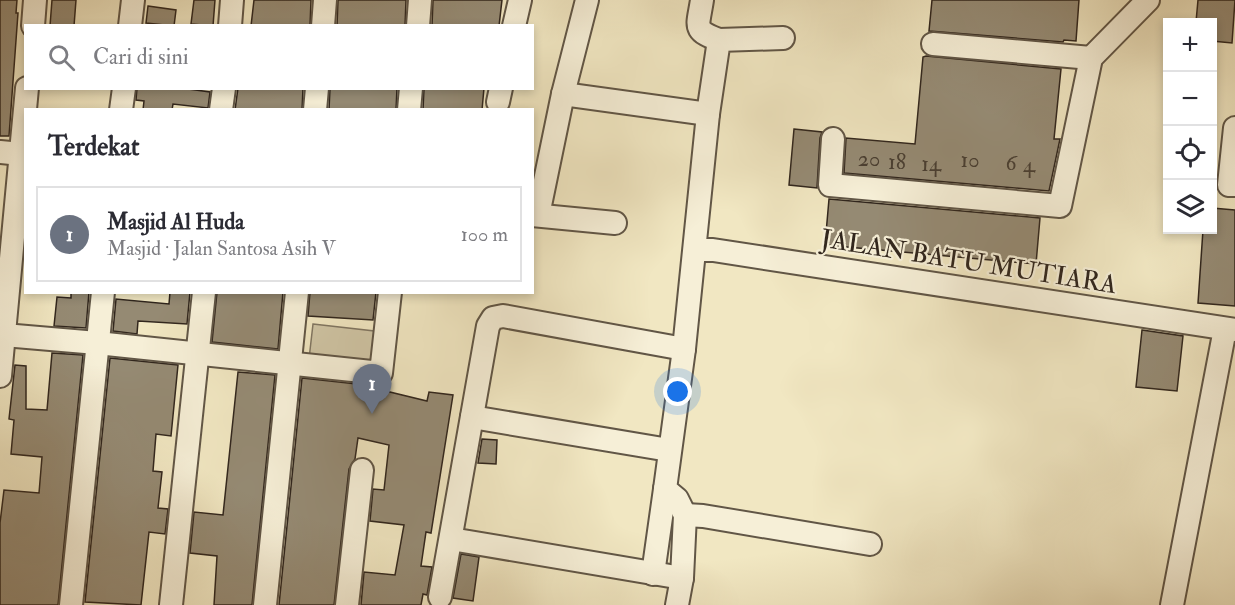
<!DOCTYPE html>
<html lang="id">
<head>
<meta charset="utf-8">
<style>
  :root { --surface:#fff; --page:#f2f2f3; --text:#2b2b33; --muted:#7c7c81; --line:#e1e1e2; --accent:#0f766e }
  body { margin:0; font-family:"IM FELL Double Pica",serif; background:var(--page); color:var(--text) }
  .controls { position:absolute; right:18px; top:18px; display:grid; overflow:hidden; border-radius:0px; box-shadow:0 3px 9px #0003 }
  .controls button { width:54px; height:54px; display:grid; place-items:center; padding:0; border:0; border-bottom:2px solid var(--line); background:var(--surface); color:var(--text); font:30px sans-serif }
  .you { position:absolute; left:678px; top:392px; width:21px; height:21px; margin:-15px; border:4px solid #fff; border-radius:50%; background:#1a73e8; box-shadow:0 0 0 9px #1a73e833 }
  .badge { display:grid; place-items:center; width:39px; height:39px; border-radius:50%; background:var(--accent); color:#fff; font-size:20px; font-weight:700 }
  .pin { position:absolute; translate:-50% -50px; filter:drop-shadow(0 2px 3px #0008) }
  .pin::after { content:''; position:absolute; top:32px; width:21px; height:18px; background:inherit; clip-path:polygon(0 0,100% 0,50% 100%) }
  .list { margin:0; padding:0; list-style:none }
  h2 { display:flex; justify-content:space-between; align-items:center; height:78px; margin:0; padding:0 24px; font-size:26px }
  h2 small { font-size:20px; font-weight:400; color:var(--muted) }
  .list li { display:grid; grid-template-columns:39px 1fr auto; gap:18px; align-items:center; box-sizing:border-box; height:96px; margin:0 12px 12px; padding:0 12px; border:2px solid var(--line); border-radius:0px }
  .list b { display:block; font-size:22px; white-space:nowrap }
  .list p { margin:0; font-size:20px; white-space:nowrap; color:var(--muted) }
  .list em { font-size:20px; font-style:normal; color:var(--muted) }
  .icon { flex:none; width:33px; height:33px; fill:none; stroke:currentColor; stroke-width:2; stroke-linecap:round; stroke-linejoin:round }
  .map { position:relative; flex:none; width:1235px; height:605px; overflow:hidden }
  .search { position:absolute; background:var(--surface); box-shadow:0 3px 9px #0003; left:24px; top:24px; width:510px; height:66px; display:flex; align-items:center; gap:15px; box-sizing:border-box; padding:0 21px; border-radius:0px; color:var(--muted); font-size:22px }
  .panel { position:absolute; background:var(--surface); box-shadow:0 3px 9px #0003; left:24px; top:108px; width:510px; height:186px; border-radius:0px }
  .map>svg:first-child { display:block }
  .green { fill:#d0c6a6; stroke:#807662; stroke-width:1.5 }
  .building { fill:#958a73; stroke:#31261d; stroke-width:1.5 }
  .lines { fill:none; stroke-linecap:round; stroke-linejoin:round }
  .minor-casing { stroke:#615646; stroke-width:26 }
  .minor { stroke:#f6efd7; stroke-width:22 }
  .labels { text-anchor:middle; stroke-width:4.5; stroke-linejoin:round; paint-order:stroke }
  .number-label { font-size:22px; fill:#4a3f32 }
  .street-label { font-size:26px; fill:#31261d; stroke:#f6efd7 }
</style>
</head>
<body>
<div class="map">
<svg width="1235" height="605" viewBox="0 0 1235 605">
  <rect width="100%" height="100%" fill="#f1e7c2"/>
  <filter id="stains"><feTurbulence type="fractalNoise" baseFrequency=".00333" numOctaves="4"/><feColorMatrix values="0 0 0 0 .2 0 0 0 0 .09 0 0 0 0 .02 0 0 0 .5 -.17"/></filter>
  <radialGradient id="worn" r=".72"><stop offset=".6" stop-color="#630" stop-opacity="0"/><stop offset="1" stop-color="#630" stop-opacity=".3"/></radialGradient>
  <polygon class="green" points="313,324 383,332 379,367 309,359"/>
  <g class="building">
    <polygon points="0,0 17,0 16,13 18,13 9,136 0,136"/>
    <polygon points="52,0 76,0 74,26 50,26"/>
    <polygon points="194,0 215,0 213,26 191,24"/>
    <polygon points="254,0 311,0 310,26 251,26"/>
    <polygon points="338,0 406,0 405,26 337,26"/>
    <polygon points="433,0 502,0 499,26 432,26"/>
    <polygon points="932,0 1079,0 1076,41 1064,40 1063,42 929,31"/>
    <polygon points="1198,0 1235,0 1232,43 1212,41 1212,22 1196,22"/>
    <polygon points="148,6 176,10 174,26 146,23"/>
    <polygon points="926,56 1061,69 1054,139 1060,139 1049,191 844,173 846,138 915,144 923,57"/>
    <polygon points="137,88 181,88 210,92 208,108 173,104 172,110 143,110 144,101 136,100"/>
    <polygon points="238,88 303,88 302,110 235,110"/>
    <polygon points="330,88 397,88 396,110 329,110"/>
    <polygon points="424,88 484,88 482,110 423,110"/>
    <polygon points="794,129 822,132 820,138 817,188 789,185"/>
    <polygon points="829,199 1040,218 1036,264 825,245"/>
    <polygon points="1212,208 1235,210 1235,306 1198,303 1203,230 1212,230"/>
    <polygon points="71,292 89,292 86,328 54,326 57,297 71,298"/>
    <polygon points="170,292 190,292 187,324 138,321 137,334 113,331 116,299 169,304"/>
    <polygon points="217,292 283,292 278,349 212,342"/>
    <polygon points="310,292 376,292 373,320 308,316"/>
    <polygon points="1142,330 1183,336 1177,391 1136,387"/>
    <polygon points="52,353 83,355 58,605 0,605 0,523 4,490 39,493 42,457 11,454 14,420 9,419 15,365 26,366 26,409 47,410"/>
    <polygon points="110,358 178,365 171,436 156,434 153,471 162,472 158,508 168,509 165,534 149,532 141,605 85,602"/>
    <polygon points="238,372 275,375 252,605 214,605 217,556 190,553 194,512 223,515"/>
    <polygon points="302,378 357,384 427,401 429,392 453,395 431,533 426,532 421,566 432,567 427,595 423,594 421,605 361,605 364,572 395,575 404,525 370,521 373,489 384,490 389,445 358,438 355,459 349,469 334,605 279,605"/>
    <polygon points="482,439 497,440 496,464 478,463"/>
    <polygon points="461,554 479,557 473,601 453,598"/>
  </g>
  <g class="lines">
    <g class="minor-casing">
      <g id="minor">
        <path d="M702 0C698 27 692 30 719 40"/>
        <polyline points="33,26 35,0"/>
        <polyline points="130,26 133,0"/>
        <polyline points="230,26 232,0"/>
        <polyline points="323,26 325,0"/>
        <polyline points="418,26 420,0"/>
        <polyline points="514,26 520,0"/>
        <polyline points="933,44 1091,58"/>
        <polyline points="563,94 708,114"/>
        <polyline points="498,102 501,88"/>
        <polyline points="121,110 124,88"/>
        <polyline points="221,110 224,88"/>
        <polyline points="315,110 317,88"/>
        <polyline points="409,110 411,88"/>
        <polyline points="1235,128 1229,185 1235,185"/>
        <polyline points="833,139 830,185 1060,206 1091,58 1148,0"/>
        <polyline points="0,152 21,154"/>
        <polyline points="532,215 615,223"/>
        <polyline points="538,215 563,94 587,0"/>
        <polyline points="695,250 713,250 1235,330"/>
        <polyline points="4,335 97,343 381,373 390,292"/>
        <polyline points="0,376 27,88"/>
        <polyline points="472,417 669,450"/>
        <polyline points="685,515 703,516 870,544"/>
        <polyline points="451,539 682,578"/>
        <polyline points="653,574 665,489"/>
        <polyline points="440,597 488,326 493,318 503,316 684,349"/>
        <polyline points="71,605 103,292"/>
        <polyline points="171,605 204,292"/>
        <polyline points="265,605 297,292"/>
        <polyline points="347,605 362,470"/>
        <polyline points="677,605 682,578 685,515 677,499 665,489 684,349 708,114 719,40 783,38"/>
        <polyline points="1172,605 1225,329"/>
      </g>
    </g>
    <use href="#minor" class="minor"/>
  </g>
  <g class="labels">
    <g class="number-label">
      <text x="869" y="166">20</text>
      <text x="970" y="167">10</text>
      <text x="897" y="169">18</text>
      <text x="1011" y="170">6</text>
      <text x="931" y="171">14</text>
      <text x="1029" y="172">4</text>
    </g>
    <g class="street-label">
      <text transform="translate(969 261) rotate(9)" y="9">JALAN BATU MUTIARA</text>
    </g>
  </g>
  <rect width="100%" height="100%" filter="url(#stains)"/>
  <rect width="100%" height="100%" fill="url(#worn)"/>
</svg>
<div class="controls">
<button>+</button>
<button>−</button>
<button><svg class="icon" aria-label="locate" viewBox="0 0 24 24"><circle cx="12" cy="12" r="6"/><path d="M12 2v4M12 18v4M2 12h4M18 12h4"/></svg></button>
<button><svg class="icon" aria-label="layers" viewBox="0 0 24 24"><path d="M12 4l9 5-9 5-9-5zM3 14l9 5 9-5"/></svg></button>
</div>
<div class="you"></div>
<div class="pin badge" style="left:372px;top:414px;background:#6b7280">1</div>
<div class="search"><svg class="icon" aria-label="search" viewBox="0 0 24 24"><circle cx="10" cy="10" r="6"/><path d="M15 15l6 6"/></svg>Cari di sini</div>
<section class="panel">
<h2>Terdekat<small></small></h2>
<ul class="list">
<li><span class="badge" style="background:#6b7280">1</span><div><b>Masjid Al Huda</b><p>Masjid · Jalan Santosa Asih V</p></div><em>100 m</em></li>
</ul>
</section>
</div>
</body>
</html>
